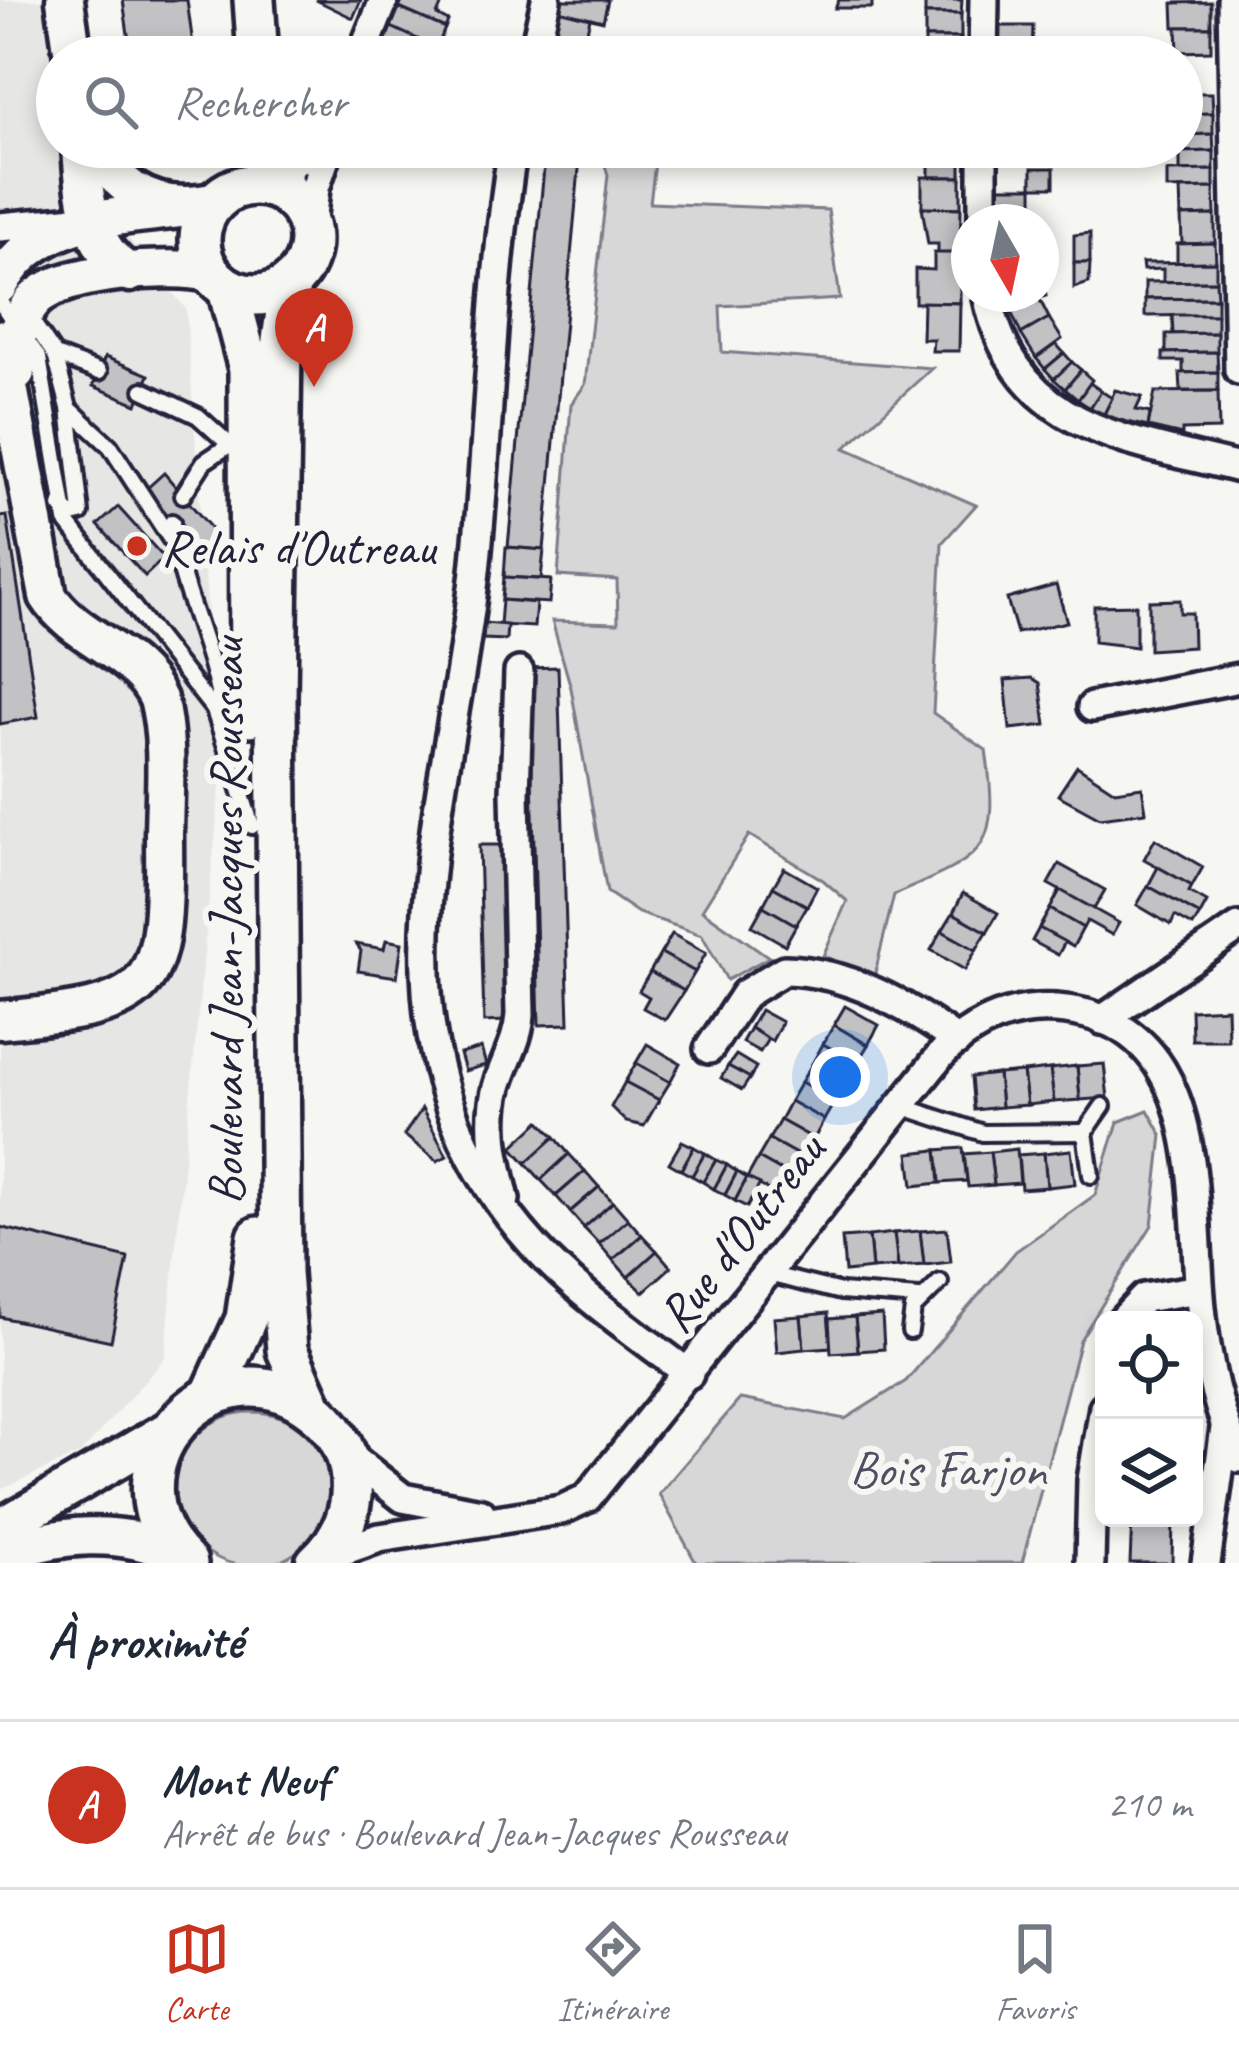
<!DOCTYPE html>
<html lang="fr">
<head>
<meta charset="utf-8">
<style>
  :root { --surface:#fff; --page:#f6f6f7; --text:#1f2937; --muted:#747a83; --line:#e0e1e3; --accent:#c8321e }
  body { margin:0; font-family:Caveat,sans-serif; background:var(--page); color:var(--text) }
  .controls { position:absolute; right:36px; bottom:36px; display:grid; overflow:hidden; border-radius:18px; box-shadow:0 6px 18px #0003 }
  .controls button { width:108px; height:108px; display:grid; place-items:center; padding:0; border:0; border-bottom:3px solid var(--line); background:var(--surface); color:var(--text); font:60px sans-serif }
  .compass { position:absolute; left:951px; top:204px; width:108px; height:108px; border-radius:50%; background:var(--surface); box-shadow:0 6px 18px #0003; rotate:171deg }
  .you { position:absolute; left:840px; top:1077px; width:42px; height:42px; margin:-30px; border:9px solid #fff; border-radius:50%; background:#1a73e8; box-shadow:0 0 0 18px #1a73e833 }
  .badge { display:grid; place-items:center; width:78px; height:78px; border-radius:50%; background:var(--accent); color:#fff; font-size:39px; font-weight:700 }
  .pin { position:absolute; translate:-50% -99px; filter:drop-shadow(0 3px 6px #0008) }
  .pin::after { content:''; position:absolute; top:63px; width:42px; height:36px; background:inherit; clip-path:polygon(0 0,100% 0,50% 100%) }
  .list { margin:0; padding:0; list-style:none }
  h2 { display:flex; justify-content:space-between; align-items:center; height:156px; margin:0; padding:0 48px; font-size:51px }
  h2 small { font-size:39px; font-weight:400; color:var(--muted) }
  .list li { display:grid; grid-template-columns:78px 1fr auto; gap:36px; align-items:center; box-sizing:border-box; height:168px; padding:0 48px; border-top:3px solid var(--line) }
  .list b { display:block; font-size:45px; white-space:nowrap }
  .list p { margin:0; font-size:39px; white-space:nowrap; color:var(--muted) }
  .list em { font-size:39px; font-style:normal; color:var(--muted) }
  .icon { flex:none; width:66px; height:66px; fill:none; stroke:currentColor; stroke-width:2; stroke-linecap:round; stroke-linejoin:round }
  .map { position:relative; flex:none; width:1239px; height:1563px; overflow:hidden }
  .search { position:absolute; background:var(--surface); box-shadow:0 6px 18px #0003; left:36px; right:36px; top:36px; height:132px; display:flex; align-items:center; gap:30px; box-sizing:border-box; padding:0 42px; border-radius:66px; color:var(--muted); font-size:45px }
  .sheet { height:324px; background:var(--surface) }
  nav { display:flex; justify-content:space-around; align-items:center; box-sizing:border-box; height:168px; border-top:3px solid var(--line); background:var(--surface); font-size:33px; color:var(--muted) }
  nav a { display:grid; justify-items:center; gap:6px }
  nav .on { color:var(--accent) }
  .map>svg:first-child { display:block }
  .built { fill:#e6e6e4 }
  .green { fill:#d7d7d7; stroke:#7c7c89; stroke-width:3 }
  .building { fill:#c2c2c4; stroke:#22223b; stroke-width:3 }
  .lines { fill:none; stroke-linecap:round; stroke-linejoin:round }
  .service-casing { stroke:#22223b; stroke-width:22 }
  .minor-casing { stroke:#22223b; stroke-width:36 }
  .tertiary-casing { stroke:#22223b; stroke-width:45 }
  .secondary-casing { stroke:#22223b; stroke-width:48 }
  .service { stroke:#f6f6f2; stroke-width:14 }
  .minor { stroke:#f6f6f2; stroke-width:27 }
  .tertiary { stroke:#f6f6f2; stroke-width:36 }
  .secondary { stroke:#f6f6f2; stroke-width:39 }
  .poi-dot { fill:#c8321e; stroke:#f6f6f2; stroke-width:4.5 }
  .labels { text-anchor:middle; stroke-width:12; stroke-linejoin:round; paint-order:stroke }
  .poi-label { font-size:51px; fill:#22223b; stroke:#f6f6f2; text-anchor:start }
  .street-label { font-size:51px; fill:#22223b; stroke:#f6f6f2 }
  .park-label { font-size:51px; fill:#4f4f62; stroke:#f6f6f2 }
</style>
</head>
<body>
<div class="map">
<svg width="1239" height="1563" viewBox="0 0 1239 1563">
  <rect width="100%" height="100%" fill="#f6f6f2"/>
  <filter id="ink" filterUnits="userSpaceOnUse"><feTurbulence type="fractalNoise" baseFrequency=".00833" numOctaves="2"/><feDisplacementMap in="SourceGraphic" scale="24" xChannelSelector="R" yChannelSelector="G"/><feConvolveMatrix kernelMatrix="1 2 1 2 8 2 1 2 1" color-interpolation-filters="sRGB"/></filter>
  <g filter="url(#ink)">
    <polygon class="built" points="0,0 46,0 57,81 57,147 66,147 68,164 186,309 220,786 165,1358 81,1453 0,1490"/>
    <g class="green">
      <path d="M599 147H657L650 203 828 210 840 299 720 306 722 352 932 368 845 448 976 505 942 543 933 713 986 750C1001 854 984 855 894 895L874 977 823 956 847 901 823 880 749 835 702 910 769 957 727 980 702 935 638 913 607 892 571 688 552 621 618 623 617 580 558 576 571 404 585 385 608 175Z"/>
      <polygon points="1148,1110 1162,1135 1152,1225 1080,1340 1022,1563 696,1563 659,1494 740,1399 845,1419 906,1381 1016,1251 1095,1195 1118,1122"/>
      <circle cx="252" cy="1489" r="77"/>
    </g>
    <g class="building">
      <polygon points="123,0 187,0 193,45 131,55"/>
      <polygon points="316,0 361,0 353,18"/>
      <polygon points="403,0 443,1 437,15 448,21 445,28 399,8"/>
      <polygon points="561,0 608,0 603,21 558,10"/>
      <polygon points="839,0 872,0 872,8 835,8"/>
      <polygon points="925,0 962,0 961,14 925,14"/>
      <polygon points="1211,2 1211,27 1174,27 1173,3"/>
      <polygon points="399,8 445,28 437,48 391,27"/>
      <polygon points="558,10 590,18 582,53 550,46"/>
      <rect x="925" y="14" width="36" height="24"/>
      <polygon points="994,26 1033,26 1032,55 994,55"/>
      <polygon points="391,27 437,48 433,57 402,57 381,48"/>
      <polygon points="1177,27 1211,27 1211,51 1178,52"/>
      <rect x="925" y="38" width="36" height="19"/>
      <polygon points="550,46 582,53 597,57 548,57"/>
      <polygon points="1182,93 1212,93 1213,113 1182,114"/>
      <polygon points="1213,113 1213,134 1182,135 1182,114"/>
      <polygon points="1213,134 1214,151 1180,152 1182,135"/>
      <polygon points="546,147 581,147 544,550 508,547"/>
      <rect x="929" y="147" width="32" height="30"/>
      <polygon points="1214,151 1214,170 1180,171 1180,152"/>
      <rect x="1032" y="168" width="22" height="19"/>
      <polygon points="1214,170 1214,188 1167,189 1167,171"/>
      <polygon points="922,177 961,177 961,208 922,207"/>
      <polygon points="995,187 1033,187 1033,211 995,212"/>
      <polygon points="1214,188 1215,215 1181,216 1180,189"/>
      <polygon points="922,207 961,208 960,253 938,254 938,244 928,244"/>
      <polygon points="1029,211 1030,222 996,222 995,212"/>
      <polygon points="1215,215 1215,243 1182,244 1181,216"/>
      <polygon points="1090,233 1090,263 1074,263 1074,235"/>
      <polygon points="1215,243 1216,262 1177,263 1177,244"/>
      <polygon points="934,253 960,253 960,303 915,303 915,269 934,270"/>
      <polygon points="1216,262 1216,281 1163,282 1163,269 1143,270 1142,263"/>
      <polygon points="1074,263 1090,263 1089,283 1074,288"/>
      <polygon points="1041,273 1046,296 1009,307 1006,294 1041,294"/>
      <polygon points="1216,281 1217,298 1145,299 1145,282"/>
      <polygon points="1039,298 1049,318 1021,334 1009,307"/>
      <polygon points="1217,298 1217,315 1145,316 1145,299"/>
      <polygon points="923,302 960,303 959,351 932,351 933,339 922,339"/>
      <polygon points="1172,315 1217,315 1217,333 1173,334"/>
      <polygon points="1049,318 1062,339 1036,358 1021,334"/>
      <polygon points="1217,333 1217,352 1166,353 1166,334"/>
      <polygon points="1056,344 1064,353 1045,369 1036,358"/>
      <polygon points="1217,352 1218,372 1183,373 1183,361 1163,361 1163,353"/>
      <polygon points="1064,353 1072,362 1054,379 1045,369"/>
      <polygon points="105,357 149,375 137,404 93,386"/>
      <polygon points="1072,362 1081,370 1065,389 1054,379"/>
      <polygon points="1081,370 1092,380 1078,400 1065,389"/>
      <polygon points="1218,372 1218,391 1181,391 1180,373"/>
      <polygon points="1090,383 1101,391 1090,408 1078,400"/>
      <polygon points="1115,390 1142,397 1136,410 1150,413 1148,427 1103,416"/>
      <polygon points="1101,391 1112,398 1103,416 1090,408"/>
      <polygon points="1218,391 1219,429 1182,430 1182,435 1148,427 1155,392"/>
      <polygon points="164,473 215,533 216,552 196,549 144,491"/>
      <polygon points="118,507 164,558 145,576 98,525"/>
      <polygon points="7,516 38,717 0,724 0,517"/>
      <polygon points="506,547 544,550 541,579 504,577"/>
      <polygon points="504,577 551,580 549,603 502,600"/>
      <polygon points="1056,585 1067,622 1017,633 1007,599"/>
      <polygon points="502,600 536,603 534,627 500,625"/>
      <polygon points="1180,600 1180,613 1192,613 1193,647 1149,650 1149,601"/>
      <polygon points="1136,605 1136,647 1094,642 1094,606"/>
      <polygon points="484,623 507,625 506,640 483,639"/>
      <polygon points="558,667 569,1024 539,1025 529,668"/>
      <polygon points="1032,678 1040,683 1046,725 1010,729 1005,680"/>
      <polygon points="1077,766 1115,791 1142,787 1146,812 1100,818 1058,795"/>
      <polygon points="1155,839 1203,867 1192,886 1144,859"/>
      <polygon points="479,845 500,845 506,1021 484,1022"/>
      <polygon points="1059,864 1105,890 1094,909 1048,884"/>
      <polygon points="1158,867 1192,886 1189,892 1207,902 1200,915 1148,886"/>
      <polygon points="784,868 817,887 807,906 773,887"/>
      <polygon points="1148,886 1200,915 1193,926 1175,916 1171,925 1137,905"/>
      <polygon points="773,887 807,906 796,925 763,906"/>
      <polygon points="1060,890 1119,923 1112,935 1087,921 1083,928 1050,909"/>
      <polygon points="963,893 998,913 987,932 953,913"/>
      <polygon points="763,906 796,925 785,945 752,926"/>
      <polygon points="1050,909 1083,928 1073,947 1039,928"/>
      <polygon points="953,913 987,932 976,950 942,931"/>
      <polygon points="1039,928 1065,942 1058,955 1032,941"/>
      <polygon points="942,931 976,950 965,970 931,950"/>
      <polygon points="672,934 706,953 695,972 661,953"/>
      <polygon points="386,940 402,943 397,977 358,971 361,951 356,944 384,949"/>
      <polygon points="661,953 695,972 684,991 650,972"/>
      <polygon points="650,972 684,991 665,1020 643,1008 649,997 639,991"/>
      <polygon points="845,1006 879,1025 868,1045 834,1025"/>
      <polygon points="1227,1008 1228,1040 1192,1040 1191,1010"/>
      <polygon points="760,1010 782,1022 772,1041 750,1028"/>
      <polygon points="834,1025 868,1045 857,1063 823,1044"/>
      <polygon points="750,1028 768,1039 760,1052 742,1042"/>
      <polygon points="647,1044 680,1063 670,1082 636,1063"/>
      <polygon points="823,1044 857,1063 846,1083 812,1064"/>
      <polygon points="481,1048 486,1065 465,1071 460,1054"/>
      <polygon points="736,1055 756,1067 750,1078 728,1066"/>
      <polygon points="636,1063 670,1082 659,1100 625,1082"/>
      <polygon points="812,1064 846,1083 835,1101 801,1082"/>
      <polygon points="1104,1064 1108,1098 1080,1100 1077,1066"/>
      <polygon points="728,1066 750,1078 742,1090 721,1078"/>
      <polygon points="1077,1066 1080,1100 1054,1102 1050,1069"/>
      <polygon points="1050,1069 1054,1102 1027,1105 1023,1072"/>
      <polygon points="1023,1072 1027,1105 1001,1107 998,1074"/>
      <polygon points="998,1074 1001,1107 974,1110 971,1077"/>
      <polygon points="625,1082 659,1100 644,1126 626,1122 611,1107"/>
      <polygon points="801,1082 835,1101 824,1120 790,1101"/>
      <polygon points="790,1101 824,1120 814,1139 780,1120"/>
      <polygon points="422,1109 447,1156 437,1161 404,1135"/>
      <polygon points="780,1120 814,1139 803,1158 769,1139"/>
      <polygon points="540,1121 555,1137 526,1163 512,1147"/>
      <polygon points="555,1137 569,1154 541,1180 526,1163"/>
      <polygon points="769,1139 803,1158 792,1177 758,1158"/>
      <polygon points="682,1141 694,1147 681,1170 669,1163"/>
      <polygon points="694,1147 705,1153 692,1176 681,1170"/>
      <polygon points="963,1148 967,1181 940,1183 937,1150"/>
      <polygon points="1017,1149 1020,1183 994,1185 990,1152"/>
      <polygon points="937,1150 940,1183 913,1186 909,1153"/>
      <polygon points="1071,1150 1075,1184 1047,1187 1044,1153"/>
      <polygon points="990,1152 994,1185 968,1187 964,1154"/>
      <polygon points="705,1153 716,1160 703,1182 692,1176"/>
      <polygon points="1044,1153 1047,1187 1021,1189 1018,1155"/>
      <polygon points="569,1154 585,1171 556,1196 541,1180"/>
      <polygon points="758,1158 792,1177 781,1197 747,1178"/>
      <polygon points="716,1160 727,1165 714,1189 703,1182"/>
      <polygon points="727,1165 737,1172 725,1195 714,1189"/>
      <polygon points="585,1171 599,1187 570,1212 556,1196"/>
      <polygon points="737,1172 747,1178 735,1201 725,1195"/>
      <polygon points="747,1178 760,1184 747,1207 735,1201"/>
      <polygon points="599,1187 613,1202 584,1228 570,1212"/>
      <polygon points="613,1202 628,1219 599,1244 584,1228"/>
      <polygon points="628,1219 642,1235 613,1260 599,1244"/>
      <polygon points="0,1227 128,1258 111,1341 0,1317"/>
      <polygon points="947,1229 951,1262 924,1265 920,1231"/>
      <polygon points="920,1231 924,1265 898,1267 894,1233"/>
      <polygon points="894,1233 898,1267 872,1269 869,1236"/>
      <polygon points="642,1235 657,1251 628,1277 613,1260"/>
      <polygon points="869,1236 872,1269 845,1272 842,1238"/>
      <polygon points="657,1251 671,1267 643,1292 628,1277"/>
      <polygon points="828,1313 831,1347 804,1349 801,1316"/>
      <polygon points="882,1315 884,1349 858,1351 855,1317"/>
      <polygon points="801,1316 804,1349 777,1352 774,1318"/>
      <polygon points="855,1317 858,1351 831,1353 829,1319"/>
      <polygon points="1132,1518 1173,1518 1172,1563 1130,1563"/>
    </g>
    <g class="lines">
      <g class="service-casing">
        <g id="service">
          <polyline points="0,302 39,358 66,521 214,710 252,826"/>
          <polyline points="27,314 55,355 69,408 81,513 72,515 60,506"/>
          <polyline points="55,355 99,372"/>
          <polyline points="143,390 198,416 229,444"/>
          <polyline points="69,408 110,446 171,540"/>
          <polyline points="183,495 204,462 234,442"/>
          <path d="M172 522C177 585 214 649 223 720"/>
          <polyline points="901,1106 983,1133 1085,1132"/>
          <polyline points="1091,1175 1085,1132 1103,1106"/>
          <polyline points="768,1274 841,1292 919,1298"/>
          <polyline points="910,1331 913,1309 940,1282"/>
        </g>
      </g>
      <g class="minor-casing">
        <g id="minor">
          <polyline points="1232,0 1239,370"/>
          <polyline points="361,57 384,0"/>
          <polyline points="533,57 546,0"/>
          <polyline points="983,57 984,0"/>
          <path d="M513 147C490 288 490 430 475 571 449 811 351 1044 535 1247 580 1296 637 1334 689 1374"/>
          <polyline points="252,185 285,170 313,147"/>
          <polyline points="983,222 983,147"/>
          <polyline points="0,227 76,220"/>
          <polyline points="310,234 315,188 329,147"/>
          <path d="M987 294C1015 432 1127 439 1239 468"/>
          <polyline points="1092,707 1239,678"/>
          <polyline points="1102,1020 1239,927"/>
          <path d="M709 1049 745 994 784 970C847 971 907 1005 957 1041"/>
          <path d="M505 1199C496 1162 487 1126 497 1087 504 1062 518 1042 520 1015L515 793 519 672"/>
          <polyline points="1123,1320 1144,1298 1199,1289"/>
          <polyline points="346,1453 403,1498 481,1513"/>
          <path d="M322 1558 379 1538 561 1510 587 1498 941 1055C975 1020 1018 1004 1066 1010 1210 1028 1190 1201 1201 1307 1206 1359 1216 1409 1239 1458"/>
          <polyline points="1090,1563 1092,1480 1104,1407"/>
          <polyline points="1206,1563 1225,1428"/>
        </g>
      </g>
      <g class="tertiary-casing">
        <g id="tertiary">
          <polyline points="65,0 73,57"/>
          <path d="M81 147C84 191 87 248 130 273"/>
          <path d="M97 147C121 197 165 213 217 201"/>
          <path d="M0 284C36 217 113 218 180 209"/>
          <path d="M0 339 48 596C75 639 137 651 158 699 170 743 164 794 164 839 166 995 155 1006 0 1020"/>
          <path d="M16 372C16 346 15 321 34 300 62 270 173 264 210 273"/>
          <polyline points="0,1528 172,1428"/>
          <path d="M0 1556C57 1532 121 1528 177 1554"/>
        </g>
      </g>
      <g class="secondary-casing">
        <g id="secondary">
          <polyline points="254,0 258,57"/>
          <polyline points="266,147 289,197"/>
          <circle cx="255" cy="240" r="55"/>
          <polyline points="290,283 281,348 276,698 281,1273 287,1350 313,1409"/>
          <polyline points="228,289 249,369 250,716"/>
          <polyline points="211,1396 246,1319 258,1237"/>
          <path d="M187 1563C92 1475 212 1332 312 1409 332 1424 346 1446 350 1471 356 1506 342 1540 316 1563"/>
        </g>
      </g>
      <use href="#service" class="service"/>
      <use href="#minor" class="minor"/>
      <use href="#tertiary" class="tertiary"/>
      <use href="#secondary" class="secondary"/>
    </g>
  </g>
  <circle class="poi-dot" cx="137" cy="546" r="12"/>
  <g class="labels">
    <g class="poi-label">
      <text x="161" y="564">Relais d'Outreau</text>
    </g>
    <g class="street-label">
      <text transform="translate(225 921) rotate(-90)" y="18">Boulevard Jean-Jacques Rousseau</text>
      <text transform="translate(740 1232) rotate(-52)" y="18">Rue d'Outreau</text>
    </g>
    <g class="park-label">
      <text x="948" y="1486">Bois Farjon</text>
    </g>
  </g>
</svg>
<div class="controls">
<button><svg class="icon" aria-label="locate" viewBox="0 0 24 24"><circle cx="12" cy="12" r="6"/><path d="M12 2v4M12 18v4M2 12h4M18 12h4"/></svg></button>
<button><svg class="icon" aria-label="layers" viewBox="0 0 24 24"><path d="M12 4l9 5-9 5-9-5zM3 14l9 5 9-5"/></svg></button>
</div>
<svg class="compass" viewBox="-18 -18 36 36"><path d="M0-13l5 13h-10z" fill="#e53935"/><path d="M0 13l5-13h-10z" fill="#747a83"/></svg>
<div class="you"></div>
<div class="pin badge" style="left:314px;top:387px">A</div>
<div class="search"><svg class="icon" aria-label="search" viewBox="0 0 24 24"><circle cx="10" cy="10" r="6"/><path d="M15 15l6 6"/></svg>Rechercher</div>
</div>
<section class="sheet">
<h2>À proximité<small></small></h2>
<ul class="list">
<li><span class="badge">A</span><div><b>Mont Neuf</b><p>Arrêt de bus · Boulevard Jean-Jacques Rousseau</p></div><em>210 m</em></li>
</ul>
</section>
<nav>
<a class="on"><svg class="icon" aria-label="map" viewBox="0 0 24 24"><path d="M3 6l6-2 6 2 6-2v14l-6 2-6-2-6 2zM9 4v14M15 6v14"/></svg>Carte</a>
<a><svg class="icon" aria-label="directions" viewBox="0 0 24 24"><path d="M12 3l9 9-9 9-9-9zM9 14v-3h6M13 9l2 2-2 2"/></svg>Itinéraire</a>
<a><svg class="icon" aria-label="saved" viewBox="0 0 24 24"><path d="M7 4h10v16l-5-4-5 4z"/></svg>Favoris</a>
</nav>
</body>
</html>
